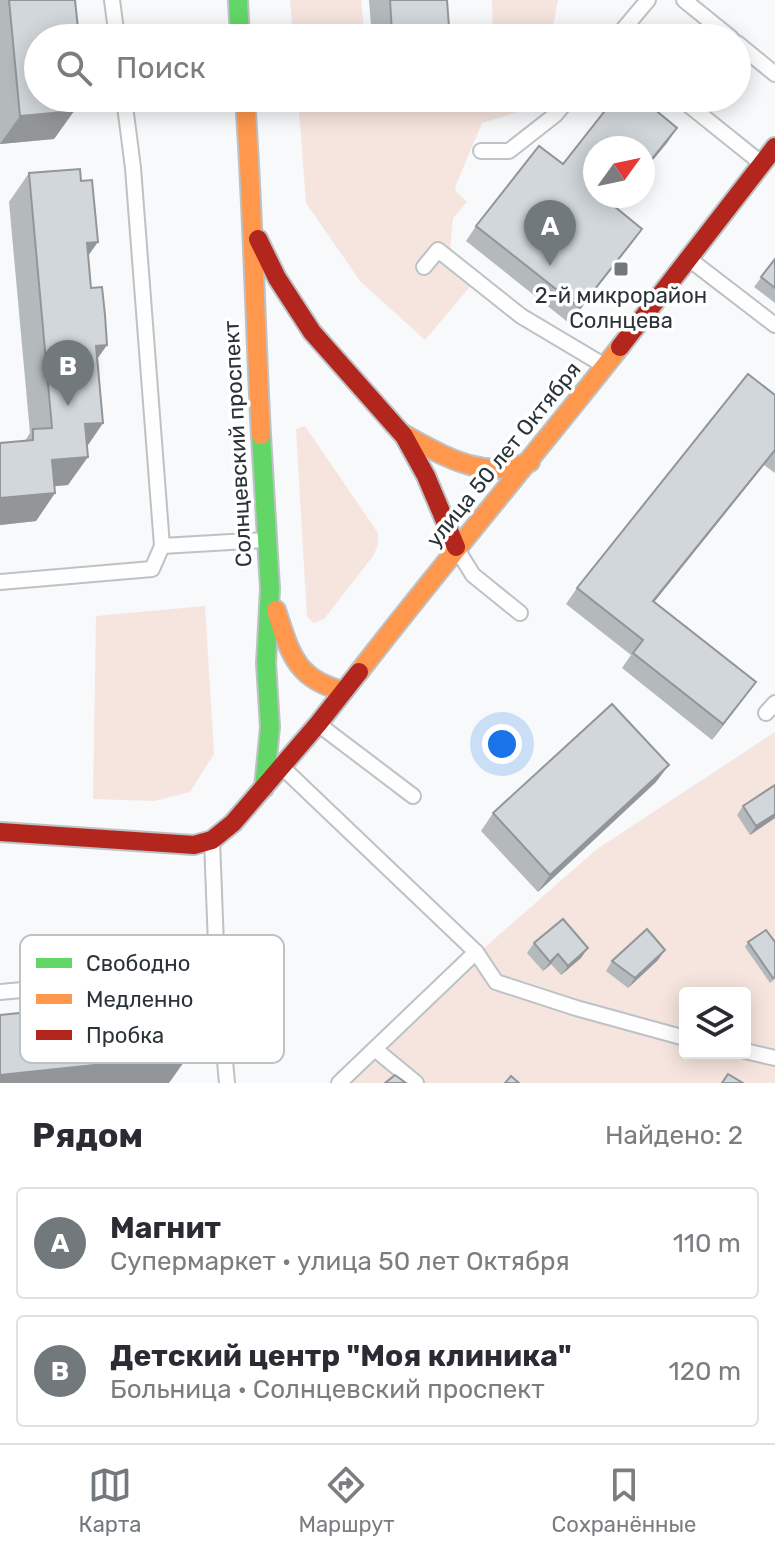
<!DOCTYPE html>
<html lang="ru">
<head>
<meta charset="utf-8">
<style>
  :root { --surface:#fff; --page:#f2f2f3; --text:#2b2b33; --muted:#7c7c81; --line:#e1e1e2; --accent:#72797c }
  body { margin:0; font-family:Rubik,sans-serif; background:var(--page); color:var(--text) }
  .controls { position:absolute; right:24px; bottom:24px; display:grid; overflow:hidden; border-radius:8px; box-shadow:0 4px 20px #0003 }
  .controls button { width:72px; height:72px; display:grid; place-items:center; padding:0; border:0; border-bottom:2px solid var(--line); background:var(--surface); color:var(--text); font:40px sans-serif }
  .compass { position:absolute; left:583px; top:136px; width:72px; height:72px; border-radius:50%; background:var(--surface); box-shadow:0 4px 20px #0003; rotate:57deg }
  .you { position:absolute; left:502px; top:744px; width:28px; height:28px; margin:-20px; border:6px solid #fff; border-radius:50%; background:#1a73e8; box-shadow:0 0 0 12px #1a73e833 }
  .badge { display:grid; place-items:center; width:52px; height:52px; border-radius:50%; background:var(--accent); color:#fff; font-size:26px; font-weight:700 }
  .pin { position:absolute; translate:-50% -66px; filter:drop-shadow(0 2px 4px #0008) }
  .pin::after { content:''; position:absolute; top:42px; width:28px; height:24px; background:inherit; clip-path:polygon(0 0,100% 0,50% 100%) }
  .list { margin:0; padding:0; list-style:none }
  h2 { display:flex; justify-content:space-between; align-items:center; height:104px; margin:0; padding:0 32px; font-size:34px }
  h2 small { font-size:26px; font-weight:400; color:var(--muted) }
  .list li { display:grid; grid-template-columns:52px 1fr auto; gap:24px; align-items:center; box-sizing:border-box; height:112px; margin:0 16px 16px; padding:0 16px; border:2px solid var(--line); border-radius:8px }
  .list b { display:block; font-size:30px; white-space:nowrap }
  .list p { margin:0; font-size:26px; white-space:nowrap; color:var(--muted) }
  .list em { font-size:26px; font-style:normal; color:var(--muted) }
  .icon { flex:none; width:44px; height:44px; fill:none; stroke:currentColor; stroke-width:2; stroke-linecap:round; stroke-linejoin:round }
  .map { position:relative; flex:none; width:775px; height:1083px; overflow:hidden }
  .search { position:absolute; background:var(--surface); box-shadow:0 4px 20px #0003; left:24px; right:24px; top:24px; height:88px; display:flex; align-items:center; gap:20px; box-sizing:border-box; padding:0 28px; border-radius:44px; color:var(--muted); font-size:30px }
  .sheet { height:360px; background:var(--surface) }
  nav { display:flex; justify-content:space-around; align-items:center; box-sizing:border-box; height:112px; border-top:2px solid var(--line); background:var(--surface); font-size:22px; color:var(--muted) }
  nav a { display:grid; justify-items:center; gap:4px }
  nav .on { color:var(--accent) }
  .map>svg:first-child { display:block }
  .green { fill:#f6e5df; fill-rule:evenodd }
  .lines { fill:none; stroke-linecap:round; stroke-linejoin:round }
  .lane-casing { stroke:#bcc2c5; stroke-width:18 }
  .fast-casing { stroke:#bcc2c5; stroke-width:22 }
  .slow-casing { stroke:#bcc2c5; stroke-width:22 }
  .jam-casing { stroke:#bcc2c5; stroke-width:22 }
  .lane { stroke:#fefefe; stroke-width:14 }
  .fast { stroke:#63d668; stroke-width:18 }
  .slow { stroke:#ff974d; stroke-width:18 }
  .jam { stroke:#b3261e; stroke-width:18 }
  .wall { fill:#b4b9bb }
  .shaded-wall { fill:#929699 }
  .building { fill:#d1d7da; stroke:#929699; stroke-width:2 }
  .poi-dot { fill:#72797c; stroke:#fff; stroke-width:3 }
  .labels { text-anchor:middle; stroke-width:7; stroke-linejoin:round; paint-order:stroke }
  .poi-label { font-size:22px; fill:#2a3438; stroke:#fff }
  .street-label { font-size:22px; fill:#2a3438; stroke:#fff }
  .key { fill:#fff; stroke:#bfc2c3; stroke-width:2 }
  .key-label { font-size:22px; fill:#2a3438 }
</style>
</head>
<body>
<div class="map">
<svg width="775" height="1083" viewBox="0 0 775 1083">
  <rect width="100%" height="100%" fill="#f7f9fb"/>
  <g class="green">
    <polygon points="290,0 361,0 365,38 293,38"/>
    <polygon points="492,0 558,0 551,38 493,38"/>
    <polygon points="298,98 540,98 538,106 482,123 456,185 455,190 467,202 453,218 450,252 473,283 425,340 360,281 306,203"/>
    <polygon points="305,426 378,533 378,545 373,556 324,619 314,623 307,617 296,429"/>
    <polygon points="205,606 214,754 190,792 154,801 93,799 96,616"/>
    <path d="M775 732V1083H330L597 849ZM685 993H745V1053H685Z"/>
  </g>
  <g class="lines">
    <g class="lane-casing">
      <g id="lane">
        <polyline points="112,0 117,38"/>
        <polyline points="684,0 731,38"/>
        <polyline points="616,38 648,0"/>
        <polyline points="737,43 775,74"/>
        <polyline points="680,98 761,163"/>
        <polyline points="481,151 509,151 555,115 569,98"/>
        <polyline points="689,259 775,325"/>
        <polyline points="424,267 438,250 521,316 605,366"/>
        <polyline points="162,546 265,540"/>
        <polyline points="458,551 473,575 520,613"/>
        <polyline points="0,582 152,569 162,546 133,168 124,98"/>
        <polyline points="766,713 775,703"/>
        <polyline points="318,724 413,796"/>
        <polyline points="283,768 476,952 496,982 576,1008 685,1038"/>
        <polyline points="212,840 217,972 227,1083"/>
        <polyline points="0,992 217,972"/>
        <polyline points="376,1050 416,1083"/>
        <polyline points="745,1051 775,1058"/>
        <polyline points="339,1083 476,952"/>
      </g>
    </g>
    <g class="fast-casing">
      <g id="fast">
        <polyline points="238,0 240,38"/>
        <polyline points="261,435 270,589 266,663 270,727 264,788"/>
      </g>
    </g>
    <g class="slow-casing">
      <g id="slow">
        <path d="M245 98C253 210 255 322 261 435"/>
        <path d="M403 434C444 456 483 481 530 462"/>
        <path d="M276 610C290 653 296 680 344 691"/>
        <path d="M359 672C444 562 534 456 620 347"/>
      </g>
    </g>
    <g class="jam-casing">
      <g id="jam">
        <polyline points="258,239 277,278 312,332 404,436 426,476 456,547"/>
        <polyline points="620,347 775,147"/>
        <polyline points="0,832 194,845 212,840 233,823 318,724 359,672"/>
      </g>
    </g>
    <use href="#lane" class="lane"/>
    <use href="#fast" class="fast"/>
    <use href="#slow" class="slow"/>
    <use href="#jam" class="jam"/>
  </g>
  <g class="wall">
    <polygon points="0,0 75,0 74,111 54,139 0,144"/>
    <polygon points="369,0 447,0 441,38 372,38"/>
    <polygon points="677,128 643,172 643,148 615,207 632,243 569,323 466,241 476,226 563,164"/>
    <polygon points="29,173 88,256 91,288 107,345 97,359 103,423 87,446 68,485 55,486 55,493 36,521 0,525 0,443 25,441 30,433 9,202"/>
    <polygon points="775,259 775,303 754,287"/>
    <polygon points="775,395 775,473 764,465 654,602 756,682 712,740 622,668 631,655 566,604 577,588"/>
    <polygon points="656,782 538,892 481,831 493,813"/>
    <polygon points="775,785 775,818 750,835 737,815 743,806"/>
    <polygon points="748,942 775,942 775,979 770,983 745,947"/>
    <polygon points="534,943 581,958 561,975 551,964 543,971 527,953"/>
    <polygon points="658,960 628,988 606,971 612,961"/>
  </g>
  <g class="shaded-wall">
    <polygon points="449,27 441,38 388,38 392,32"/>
    <polygon points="65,98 76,98 67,111 74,111 54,139 0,144 20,116"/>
    <polygon points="677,128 667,143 643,172 643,170"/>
    <polygon points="642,229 632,243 569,323 580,308"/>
    <polygon points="98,242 78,270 87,243"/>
    <polygon points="107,345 87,373 96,346"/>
    <polygon points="103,423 84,451 85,424"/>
    <polygon points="775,450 764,465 642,617 653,601"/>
    <polygon points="88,457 68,485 33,488 52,460"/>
    <polygon points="55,493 36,521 0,525 0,498"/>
    <polygon points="756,682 744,698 712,740 723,724"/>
    <polygon points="669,765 656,782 538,892 550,875"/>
    <polygon points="775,814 775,818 750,835 756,826"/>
    <polygon points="588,948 581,958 561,975 568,966"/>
    <polygon points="665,950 658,960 628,988 635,978"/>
    <polygon points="558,954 551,964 543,971 550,962"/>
    <polygon points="189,1055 169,1083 0,1083 0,1075"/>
  </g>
  <g class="building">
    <polygon points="9,0 75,0 79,38 38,38 38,98 72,98 74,111 20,116"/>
    <polygon points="390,0 447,0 449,27 392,32"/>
    <polygon points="615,98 641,98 677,128 643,170 643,148 595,148 595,196 622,196 614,206 642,229 580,308 476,226 539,146 563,164"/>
    <polygon points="80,169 81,181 92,180 98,242 87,243 91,288 102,287 105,315 107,345 96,346 103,423 85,424 88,457 52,460 55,493 0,498 0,443 33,440 33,429 52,428 29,173"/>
    <polygon points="775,259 775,288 761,277"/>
    <polygon points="748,374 775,395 775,450 653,601 756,682 723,724 633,653 643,640 577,588"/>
    <polygon points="612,704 669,765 550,875 493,813"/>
    <polygon points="775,785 775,814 756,826 743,806"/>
    <polygon points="563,919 588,948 568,966 558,954 550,962 534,943"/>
    <polygon points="647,929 665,950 635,978 612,961"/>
    <polygon points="766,930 775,942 775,977 773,978 748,942"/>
    <polygon points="182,996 189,1055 0,1075 0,1015"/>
    <polygon points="728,1074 743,1083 722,1083"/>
    <polygon points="395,1075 406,1083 385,1083"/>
    <polygon points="511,1076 519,1083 505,1083"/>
  </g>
  <rect class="poi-dot" x="613" y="261" width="16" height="16" rx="4"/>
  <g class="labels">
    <g class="poi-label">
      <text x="621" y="303">2-й микрорайон<tspan x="621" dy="25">Солнцева</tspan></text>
    </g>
    <g class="street-label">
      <text transform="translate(237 444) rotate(-93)" y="8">Солнцевский проспект</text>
      <text transform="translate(503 454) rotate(-51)" y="8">улица 50 лет Октября</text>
    </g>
  </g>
  <rect x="20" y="935" width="264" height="128" rx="12" class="key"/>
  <rect x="36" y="958" width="36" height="10" fill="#63d668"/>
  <rect x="36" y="994" width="36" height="10" fill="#ff974d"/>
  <rect x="36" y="1030" width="36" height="10" fill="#b3261e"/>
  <g class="key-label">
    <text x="86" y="971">Свободно</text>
    <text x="86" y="1007">Медленно</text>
    <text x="86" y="1043">Пробка</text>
  </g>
</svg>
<div class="controls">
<button><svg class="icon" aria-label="layers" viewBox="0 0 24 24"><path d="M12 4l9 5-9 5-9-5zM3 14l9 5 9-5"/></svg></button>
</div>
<svg class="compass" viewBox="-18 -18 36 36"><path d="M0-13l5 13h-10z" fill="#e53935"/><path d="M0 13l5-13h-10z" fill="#7c7c81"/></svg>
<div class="you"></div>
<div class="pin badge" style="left:550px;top:266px">A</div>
<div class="pin badge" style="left:68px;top:406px">B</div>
<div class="search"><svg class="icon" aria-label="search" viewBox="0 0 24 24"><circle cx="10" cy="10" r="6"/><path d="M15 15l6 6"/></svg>Поиск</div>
</div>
<section class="sheet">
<h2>Рядом<small>Найдено: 2</small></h2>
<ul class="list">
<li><span class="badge">A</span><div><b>Магнит</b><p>Супермаркет · улица 50 лет Октября</p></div><em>110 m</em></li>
<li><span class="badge">B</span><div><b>Детский центр &quot;Моя клиника&quot;</b><p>Больница · Солнцевский проспект</p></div><em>120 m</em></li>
</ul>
</section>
<nav>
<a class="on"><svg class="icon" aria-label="map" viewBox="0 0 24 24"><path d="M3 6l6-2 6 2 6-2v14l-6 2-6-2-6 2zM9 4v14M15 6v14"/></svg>Карта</a>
<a><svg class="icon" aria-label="directions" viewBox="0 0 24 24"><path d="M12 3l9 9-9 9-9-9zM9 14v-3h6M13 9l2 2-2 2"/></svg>Маршрут</a>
<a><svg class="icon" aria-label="saved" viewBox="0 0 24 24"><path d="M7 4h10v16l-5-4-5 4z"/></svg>Сохранённые</a>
</nav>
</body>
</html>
